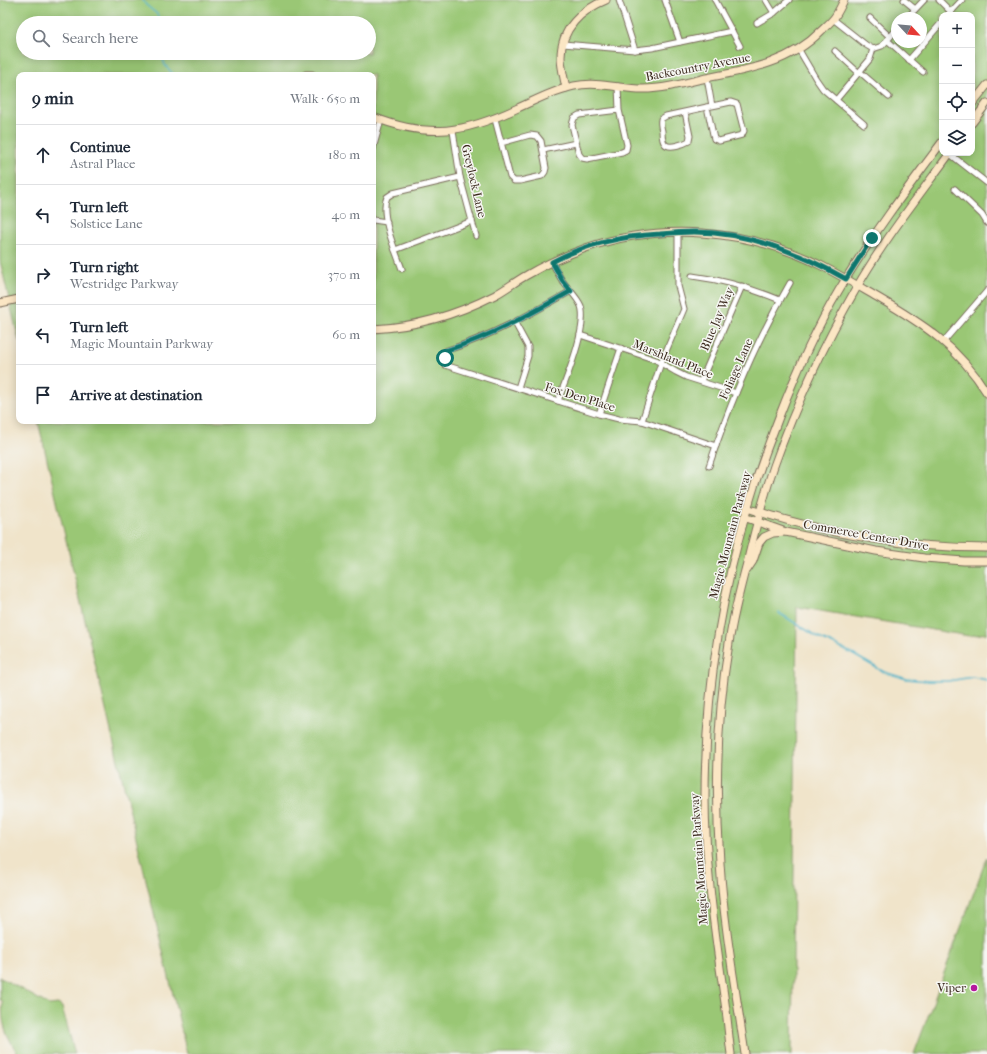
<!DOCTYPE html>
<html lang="en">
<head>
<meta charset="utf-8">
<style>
  :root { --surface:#fff; --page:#f2f2f3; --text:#1f2937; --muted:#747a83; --line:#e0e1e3 }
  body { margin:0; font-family:"IM FELL French Canon",serif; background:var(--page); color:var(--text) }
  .controls { position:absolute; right:12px; top:12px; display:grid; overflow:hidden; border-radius:8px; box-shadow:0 2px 10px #0003 }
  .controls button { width:36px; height:36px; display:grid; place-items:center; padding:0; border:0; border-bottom:1px solid var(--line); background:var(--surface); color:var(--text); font:20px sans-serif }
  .compass { position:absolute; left:891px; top:12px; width:36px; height:36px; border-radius:50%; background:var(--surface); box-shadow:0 2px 10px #0003; rotate:116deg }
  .stop { position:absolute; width:12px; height:12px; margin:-9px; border:3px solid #0f766e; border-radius:50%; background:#fff }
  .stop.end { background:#0f766e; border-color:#fff; box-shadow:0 1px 4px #0008 }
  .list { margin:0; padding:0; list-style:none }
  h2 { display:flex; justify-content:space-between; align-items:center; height:52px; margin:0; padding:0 16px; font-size:17px }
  h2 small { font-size:13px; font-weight:400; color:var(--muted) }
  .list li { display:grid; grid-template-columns:26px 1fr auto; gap:12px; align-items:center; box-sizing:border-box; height:60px; padding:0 16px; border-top:1px solid var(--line) }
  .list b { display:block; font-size:15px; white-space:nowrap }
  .list p { margin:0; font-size:13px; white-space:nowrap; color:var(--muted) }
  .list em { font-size:13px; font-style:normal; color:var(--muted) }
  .icon { flex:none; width:22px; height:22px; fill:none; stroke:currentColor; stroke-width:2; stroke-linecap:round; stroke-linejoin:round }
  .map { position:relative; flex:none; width:987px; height:1054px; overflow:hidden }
  .search { position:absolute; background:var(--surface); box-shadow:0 2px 10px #0003; left:16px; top:16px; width:360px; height:44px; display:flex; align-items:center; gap:10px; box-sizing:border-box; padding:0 14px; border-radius:22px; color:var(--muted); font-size:15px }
  .panel { position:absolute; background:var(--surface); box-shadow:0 2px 10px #0003; left:16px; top:72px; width:360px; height:352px; border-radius:8px }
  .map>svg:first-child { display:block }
  .green { fill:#9ac775; stroke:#6a784a; fill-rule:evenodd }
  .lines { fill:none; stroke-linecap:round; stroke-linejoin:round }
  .stream { stroke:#4bb2ca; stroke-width:1.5 }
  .street-casing { stroke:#7a6b5a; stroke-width:7 }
  .secondary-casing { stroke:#7a6b5a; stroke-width:9 }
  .street { stroke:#fff; stroke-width:5 }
  .secondary { stroke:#fbe6c4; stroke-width:7 }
  .route { stroke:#0f766e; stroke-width:5 }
  .poi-dot { fill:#b5179e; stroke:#f6f6f2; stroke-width:1.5 }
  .labels { text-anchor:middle; stroke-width:3; stroke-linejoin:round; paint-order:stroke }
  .street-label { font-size:12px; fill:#3b2a1e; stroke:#f6f6f2 }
  .poi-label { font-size:12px; fill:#3b2a1e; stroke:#f6f6f2; text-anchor:end }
</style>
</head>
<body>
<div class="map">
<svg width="987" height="1054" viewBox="0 0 987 1054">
  <rect width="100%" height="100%" fill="#f6f6f2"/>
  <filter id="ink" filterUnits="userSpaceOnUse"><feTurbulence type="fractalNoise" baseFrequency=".025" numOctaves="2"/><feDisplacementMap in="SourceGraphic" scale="8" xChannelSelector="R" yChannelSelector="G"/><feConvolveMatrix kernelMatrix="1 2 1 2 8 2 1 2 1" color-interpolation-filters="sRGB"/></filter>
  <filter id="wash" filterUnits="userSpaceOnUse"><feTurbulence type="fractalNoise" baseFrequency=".012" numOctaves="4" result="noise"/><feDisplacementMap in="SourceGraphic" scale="16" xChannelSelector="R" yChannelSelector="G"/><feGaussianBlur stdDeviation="0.9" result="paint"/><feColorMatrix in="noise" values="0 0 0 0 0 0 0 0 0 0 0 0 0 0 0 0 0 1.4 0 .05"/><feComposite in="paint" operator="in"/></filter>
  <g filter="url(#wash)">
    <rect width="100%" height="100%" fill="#f0e4ca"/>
    <g class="green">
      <path d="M0 0H987V633L969 636 797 607 792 1054H187L38 421H373V75H19V341L0 261ZM942 15H972V153H942ZM897 18H921V42H897ZM23 23H369V53H23Z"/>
      <polygon points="987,857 987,1054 914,1054"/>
      <path d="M0 977 49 1005 58 1004 62 1007 75 1054H18C7 1036 0 1023 3 1001L0 1000Z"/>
    </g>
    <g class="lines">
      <g class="stream">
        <polyline points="143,0 146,5 157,14 160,23"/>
        <polyline points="161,53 165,65 174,75"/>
        <polyline points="779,613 821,639 845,650 884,672 907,679 929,681 948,681 973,677 987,680"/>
      </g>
    </g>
  </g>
  <g filter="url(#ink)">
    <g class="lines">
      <g class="street-casing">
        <g id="street">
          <polyline points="619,0 635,50"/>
          <polyline points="665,0 680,42"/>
          <polyline points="715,0 740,46"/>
          <polyline points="766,0 774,13"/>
          <polyline points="904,0 915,9"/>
          <polyline points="939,0 951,12"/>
          <polyline points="948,15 962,0"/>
          <polyline points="870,18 890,37"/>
          <polyline points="907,18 924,0"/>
          <polyline points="833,19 866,45 873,49 882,46 897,29"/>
          <polyline points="757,23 774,13 789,0"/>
          <polyline points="887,40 923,72"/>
          <polyline points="563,44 635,50 652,48 732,31"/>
          <polyline points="799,50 816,79 823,89 864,124"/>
          <polyline points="835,51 859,73"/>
          <polyline points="909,60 942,22"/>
          <polyline points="860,72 889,97"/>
          <polyline points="707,78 712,106 707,107 714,139 719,141 742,135 744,131 737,104 731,102 712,106"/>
          <polyline points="618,86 619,110 627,145 626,150 622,152 587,159 582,158 579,154 572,125 574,118 579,115 619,110"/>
          <polyline points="836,100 870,59 873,49"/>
          <path d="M685 112 690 136 689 141C684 144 669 149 665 144 662 141 662 135 662 131 661 127 660 123 661 119L666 116 707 107"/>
          <polyline points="495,119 510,177 514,181 520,181 542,176 545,172 546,168 541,141 537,136 530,135 501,143"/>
          <polyline points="453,131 460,177 476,236"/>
          <polyline points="373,149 381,120"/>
          <polyline points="543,150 576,143"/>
          <polyline points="950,154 987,183"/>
          <polyline points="955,189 982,215 987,223"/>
          <polyline points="373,220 387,222"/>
          <polyline points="395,250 472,221"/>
          <path d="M552 262C556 269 559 277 564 283 570 291 577 297 581 306 588 327 566 379 558 401"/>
          <path d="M402 269C396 252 379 214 387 197L393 193 460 177"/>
          <path d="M692 276C723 280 751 288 780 300"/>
          <path d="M571 291C529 315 491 336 445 351V365L599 414 619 419 642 421 716 446"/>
          <polyline points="515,323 528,347 528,356 518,388"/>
          <polyline points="580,335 656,360 676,372 686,377 736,393"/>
          <polyline points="944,341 987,291"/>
          <polyline points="701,381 742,286"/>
          <polyline points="599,414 621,348"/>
          <polyline points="642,421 661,363 684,309 678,286 678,233"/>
          <path d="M709 466C730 403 756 341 790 283"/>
        </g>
      </g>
      <g class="secondary-casing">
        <g id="secondary">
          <polyline points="306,75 312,75"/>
          <path d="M566 88C564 78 561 67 561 57 561 29 581 10 606 0"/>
          <polyline points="972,104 987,85"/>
          <path d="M373 117C429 139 465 133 518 108 536 100 554 90 574 86 598 81 620 89 643 89 664 89 685 83 706 78 748 70 790 63 821 31 825 27 830 23 834 18 838 13 841 6 844 0"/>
          <polyline points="972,123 987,103"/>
          <polyline points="0,303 19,299"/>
          <path d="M373 329C415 327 458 314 495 295 506 289 516 281 527 275 546 264 566 255 586 248 662 222 748 229 820 265 840 275 858 286 877 297 923 324 958 346 987 393"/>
          <path d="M747 508C825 534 905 548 987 548"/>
          <polyline points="744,517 786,532 876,551 924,558 964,561 987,561"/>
          <polyline points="747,570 753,561 759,543 764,537 773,533 786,532"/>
          <path d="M731 1054C729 1040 728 1025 726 1010 716 940 705 869 705 797 705 667 731 538 779 417 796 373 815 330 839 290 870 238 906 190 942 142"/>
          <path d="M745 1054C736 991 724 927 720 863 715 790 717 715 729 643 733 616 740 589 747 563 755 530 763 498 774 466 796 404 824 344 857 287 884 240 918 197 950 153"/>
        </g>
      </g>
      <use href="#street" class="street"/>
      <use href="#secondary" class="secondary"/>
    </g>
  </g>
  <g class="lines" filter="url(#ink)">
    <path class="route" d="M445 358V351C491 336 529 315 571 291L562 280 552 262C585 244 624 236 660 234 671 233 683 232 694 232 748 232 800 253 846 279L872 238"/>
  </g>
  <circle class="poi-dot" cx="974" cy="988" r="4"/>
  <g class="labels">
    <g class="street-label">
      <text transform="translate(698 67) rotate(-11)" y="4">Backcountry Avenue</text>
      <text transform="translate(474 181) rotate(77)" y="4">Greylock Lane</text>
      <text transform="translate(717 319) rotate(-67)" y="4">Blue Jay Way</text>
      <text transform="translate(673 359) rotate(22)" y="4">Marshland Place</text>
      <text transform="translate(736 369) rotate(-66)" y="4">Foliage Lane</text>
      <text transform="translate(580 397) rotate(17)" y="4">Fox Den Place</text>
      <text transform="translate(730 535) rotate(-75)" y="4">Magic Mountain Parkway</text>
      <text transform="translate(866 535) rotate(10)" y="4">Commerce Center Drive</text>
      <text transform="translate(699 859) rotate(-94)" y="4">Magic Mountain Parkway</text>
    </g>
    <g class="poi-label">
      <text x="966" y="992">Viper</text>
    </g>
  </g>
</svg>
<div class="controls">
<button>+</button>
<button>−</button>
<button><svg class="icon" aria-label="locate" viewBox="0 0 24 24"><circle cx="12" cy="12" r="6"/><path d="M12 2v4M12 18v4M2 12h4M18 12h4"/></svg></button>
<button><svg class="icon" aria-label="layers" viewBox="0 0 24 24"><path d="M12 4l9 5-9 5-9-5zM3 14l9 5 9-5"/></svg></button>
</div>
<svg class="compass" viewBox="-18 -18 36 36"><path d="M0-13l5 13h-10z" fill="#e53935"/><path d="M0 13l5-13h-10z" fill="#747a83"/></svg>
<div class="stop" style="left:445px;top:358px"></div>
<div class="stop end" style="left:872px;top:238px"></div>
<div class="search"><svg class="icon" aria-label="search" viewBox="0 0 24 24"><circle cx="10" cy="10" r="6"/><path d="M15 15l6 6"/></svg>Search here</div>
<section class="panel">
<h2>9 min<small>Walk · 650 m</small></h2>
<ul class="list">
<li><svg class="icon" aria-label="ahead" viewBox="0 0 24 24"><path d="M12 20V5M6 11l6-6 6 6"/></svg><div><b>Continue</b><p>Astral Place</p></div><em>180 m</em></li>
<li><svg class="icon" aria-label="left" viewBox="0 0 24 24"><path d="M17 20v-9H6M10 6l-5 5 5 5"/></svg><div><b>Turn left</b><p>Solstice Lane</p></div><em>40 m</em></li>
<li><svg class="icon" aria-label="right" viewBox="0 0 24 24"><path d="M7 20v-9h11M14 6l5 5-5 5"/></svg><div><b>Turn right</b><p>Westridge Parkway</p></div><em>370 m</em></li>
<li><svg class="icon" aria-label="left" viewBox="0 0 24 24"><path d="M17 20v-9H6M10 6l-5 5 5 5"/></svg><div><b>Turn left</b><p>Magic Mountain Parkway</p></div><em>60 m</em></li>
<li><svg class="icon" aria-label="arrive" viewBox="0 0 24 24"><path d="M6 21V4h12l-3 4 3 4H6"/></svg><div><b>Arrive at destination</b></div></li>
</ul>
</section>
</div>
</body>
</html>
